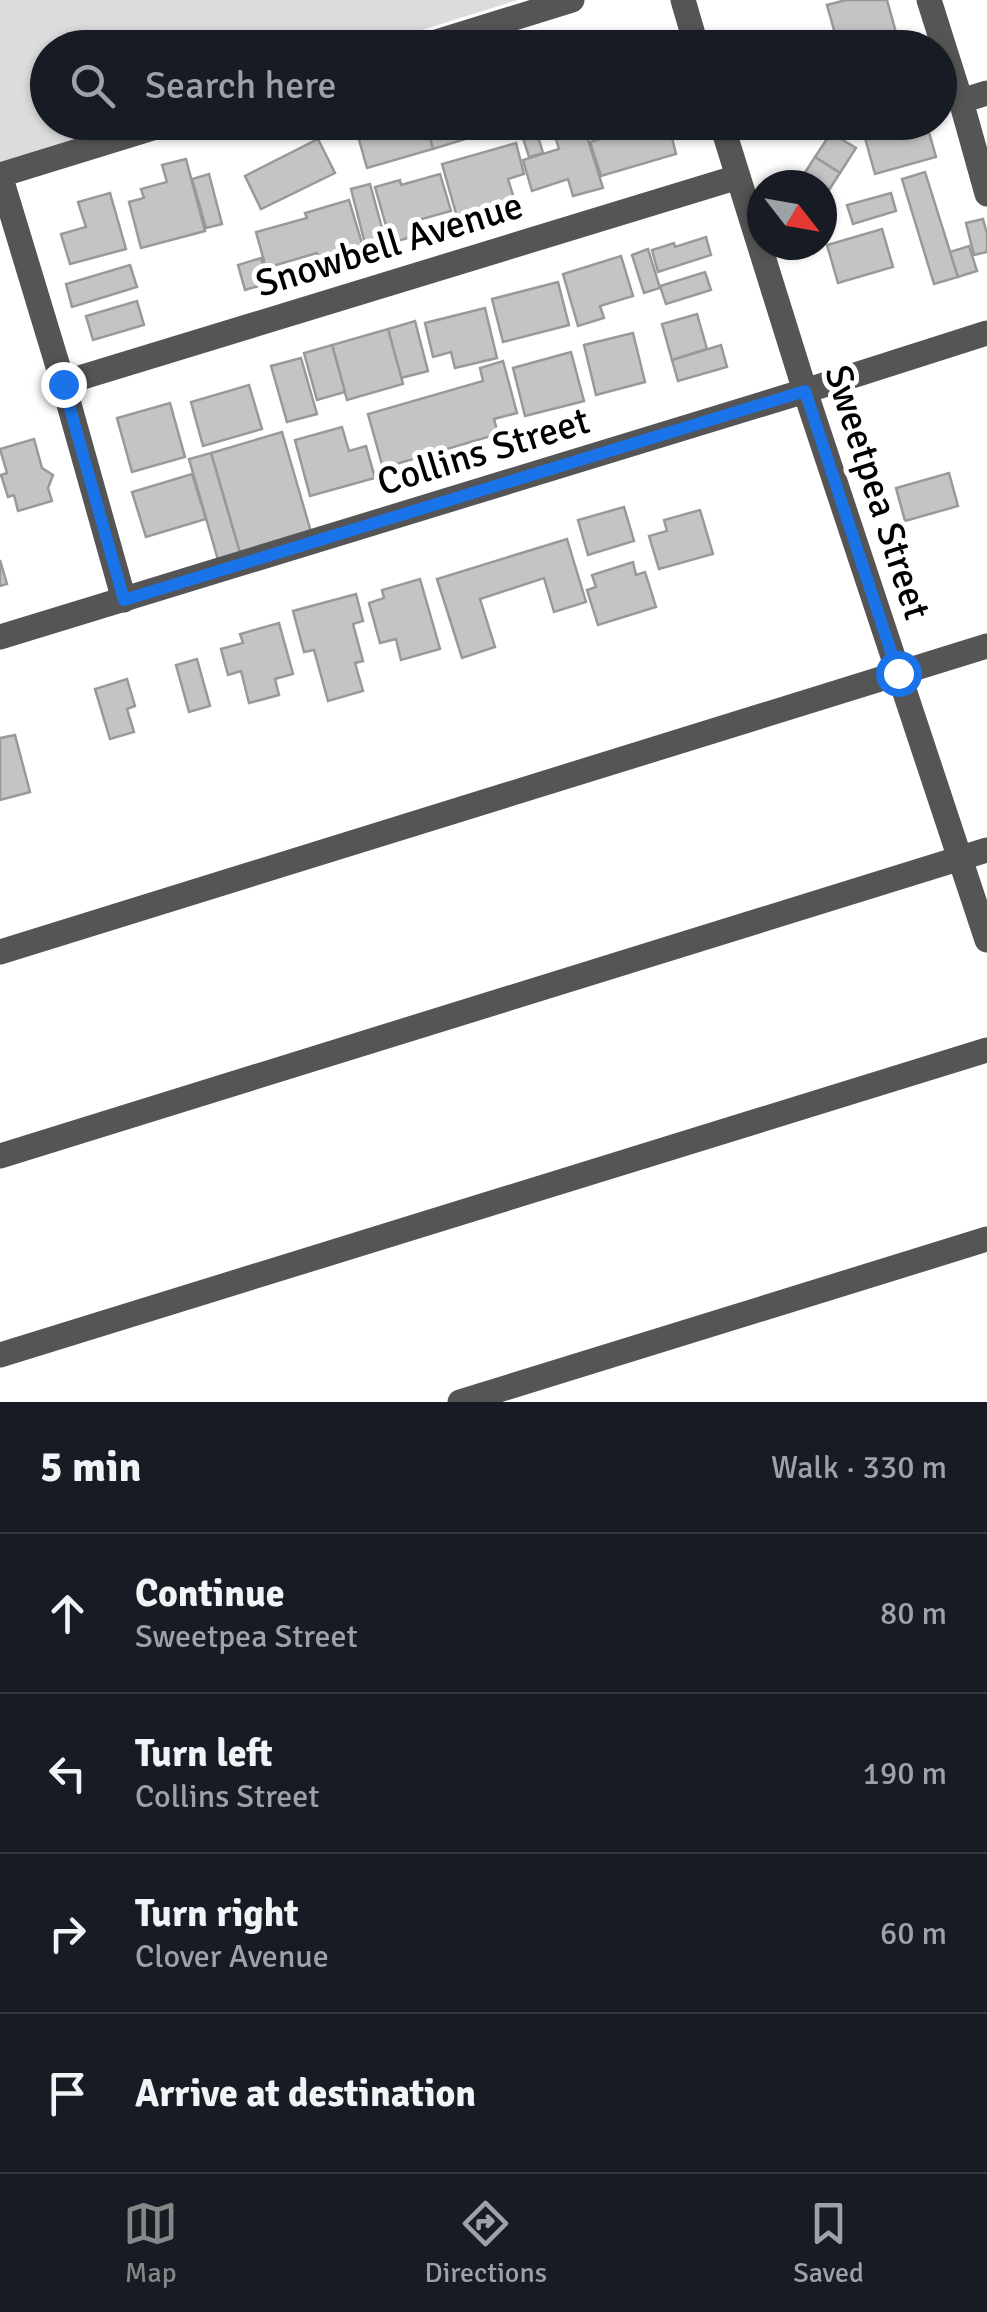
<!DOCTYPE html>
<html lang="en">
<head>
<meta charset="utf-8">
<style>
  :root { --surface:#171b24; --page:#242831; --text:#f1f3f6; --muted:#9ea1a6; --line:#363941; --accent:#858687 }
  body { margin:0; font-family:Signika,sans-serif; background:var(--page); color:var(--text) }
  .compass { position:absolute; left:747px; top:170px; width:90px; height:90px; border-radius:50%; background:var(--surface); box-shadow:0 2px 8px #0004; rotate:121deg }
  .stop { position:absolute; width:30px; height:30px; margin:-22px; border:8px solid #1a73e8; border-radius:50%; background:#fff }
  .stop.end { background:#1a73e8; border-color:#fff; box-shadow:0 2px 10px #0008 }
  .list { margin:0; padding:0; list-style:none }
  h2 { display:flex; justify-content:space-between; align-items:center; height:130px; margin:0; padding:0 40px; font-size:42px }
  h2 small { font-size:32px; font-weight:400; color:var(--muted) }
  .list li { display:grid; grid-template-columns:65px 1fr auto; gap:30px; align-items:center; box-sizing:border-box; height:160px; padding:0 40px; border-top:2px solid var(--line) }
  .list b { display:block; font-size:38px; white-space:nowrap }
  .list p { margin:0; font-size:32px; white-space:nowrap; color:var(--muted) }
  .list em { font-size:32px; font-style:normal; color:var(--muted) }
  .icon { flex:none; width:55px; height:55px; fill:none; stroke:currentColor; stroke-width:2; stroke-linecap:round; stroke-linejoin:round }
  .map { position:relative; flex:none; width:987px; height:1402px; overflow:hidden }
  .search { position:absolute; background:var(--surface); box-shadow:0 2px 8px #0004; left:30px; right:30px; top:30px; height:110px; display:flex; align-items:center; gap:25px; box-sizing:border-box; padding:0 35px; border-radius:55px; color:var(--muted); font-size:38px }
  .sheet { height:770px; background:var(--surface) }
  nav { display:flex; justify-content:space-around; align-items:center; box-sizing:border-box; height:140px; border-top:2px solid var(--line); background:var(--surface); font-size:28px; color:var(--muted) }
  nav a { display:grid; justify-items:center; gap:5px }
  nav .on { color:var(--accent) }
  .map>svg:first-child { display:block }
  .green { fill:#dcdcdc }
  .building { fill:#c4c4c4; stroke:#999; stroke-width:2.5 }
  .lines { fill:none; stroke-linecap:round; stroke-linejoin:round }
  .minor { stroke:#555; stroke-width:25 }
  .route { stroke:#1a73e8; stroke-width:12 }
  .labels { text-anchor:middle; stroke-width:10; stroke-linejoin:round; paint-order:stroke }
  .street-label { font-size:38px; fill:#000; stroke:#fff }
</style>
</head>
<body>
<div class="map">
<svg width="987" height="1402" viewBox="0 0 987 1402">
  <rect width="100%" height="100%" fill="#fff"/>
  <polygon class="green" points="0,0 518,0 367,47 48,48 48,122 127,123 0,162"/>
  <g class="building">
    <polygon points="846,0 887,0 900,47 839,48 827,5"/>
    <polygon points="354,122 426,122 433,149 367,168"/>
    <polygon points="426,122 493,122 495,130 433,149"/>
    <polygon points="599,122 668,122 676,154 601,176 590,142 604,138"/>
    <polygon points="878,122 926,122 936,157 875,174 862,127"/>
    <polygon points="583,124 603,188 573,196 568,179 532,191 523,160 559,149 554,133"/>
    <polygon points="536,130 543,153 529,157 522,135"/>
    <polygon points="831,133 856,148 840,173 815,157"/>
    <polygon points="318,139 335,173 261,209 245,176"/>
    <polygon points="516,143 524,174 508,179 517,208 459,224 442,164"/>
    <polygon points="815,157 840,173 829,190 804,174"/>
    <polygon points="186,159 205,231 141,248 129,202 144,198 141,189 167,182 162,165"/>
    <polygon points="925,172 958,277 934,284 902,179"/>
    <polygon points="209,174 222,224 206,228 192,179"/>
    <polygon points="440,174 451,211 411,222 415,236 391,243 375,187 400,180 401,185"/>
    <polygon points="370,184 385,239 365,244 351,189"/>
    <polygon points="110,193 126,249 70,264 61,234 86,227 78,202"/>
    <polygon points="891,193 896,211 853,224 847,205"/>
    <polygon points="349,200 363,247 319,259 317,253 266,268 256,232 307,218 305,213"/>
    <polygon points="983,219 987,234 987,252 974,255 966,223"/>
    <polygon points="882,229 893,267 838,283 827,245"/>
    <polygon points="706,237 711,255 658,272 652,250 674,243 675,247"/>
    <polygon points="969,246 977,271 958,277 950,252"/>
    <polygon points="648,249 660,288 644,293 632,255"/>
    <polygon points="621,256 633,296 600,306 604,318 578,326 563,274"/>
    <polygon points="261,258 269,283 245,290 238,265"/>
    <polygon points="130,265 137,287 72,307 66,284"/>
    <polygon points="705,272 711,290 666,304 660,286"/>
    <polygon points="558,282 569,325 503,342 492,299"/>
    <polygon points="137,301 144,325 93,340 86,316"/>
    <polygon points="485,308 497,358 455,368 451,352 433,357 425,323"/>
    <polygon points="697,314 707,349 672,360 662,324"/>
    <polygon points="415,321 428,371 401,378 388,329"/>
    <polygon points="388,329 403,384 347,400 332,345"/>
    <polygon points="633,333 645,382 596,395 584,345"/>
    <polygon points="332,345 345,392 317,400 304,353"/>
    <polygon points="721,345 727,367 678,381 672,360"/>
    <polygon points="571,352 584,401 525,416 513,368"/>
    <polygon points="301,358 317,414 287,422 271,366"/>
    <polygon points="503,361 517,413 494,419 498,434 383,468 368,414 483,381 480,368"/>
    <polygon points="249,385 262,429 203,446 191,402"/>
    <polygon points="170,403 185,457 132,472 117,418"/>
    <polygon points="342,427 349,451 366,446 375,478 310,496 295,440"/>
    <polygon points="282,432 311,532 240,553 211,453"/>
    <polygon points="34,439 42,468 53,475 48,488 52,501 18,511 14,495 8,497 1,475 7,473 0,449"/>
    <polygon points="211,453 240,553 218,560 189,459"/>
    <polygon points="949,473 958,506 905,521 896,488"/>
    <polygon points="192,474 206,519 146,537 132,492"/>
    <polygon points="624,507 634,541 588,555 578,520"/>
    <polygon points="700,510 713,554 659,569 649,536 667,531 664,520"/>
    <polygon points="567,539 586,602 554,612 544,578 480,599 495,647 462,658 437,579"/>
    <polygon points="0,560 7,584 0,586"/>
    <polygon points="633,562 636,575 645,572 656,607 598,625 587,590 596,587 592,575"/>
    <polygon points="420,579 440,649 401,660 396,639 380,643 369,603 384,598 382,590"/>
    <polygon points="356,594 363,621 353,624 363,661 355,663 363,691 328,701 314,650 304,652 293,611"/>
    <polygon points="279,623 293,674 275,679 279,695 249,703 241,671 228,675 221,649 243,643 240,634"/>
    <polygon points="197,659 210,706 189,712 176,665"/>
    <polygon points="127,679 135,706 127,709 134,732 110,739 95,689"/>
    <polygon points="15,735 30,792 0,800 0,738"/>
  </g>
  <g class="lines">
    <g class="minor">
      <polyline points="683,0 697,48"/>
      <polyline points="929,0 961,101 987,194"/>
      <polyline points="417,48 572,0"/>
      <polyline points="961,101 987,93"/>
      <polyline points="721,122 805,391 987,940"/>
      <polyline points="63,383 738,177"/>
      <polyline points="124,600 63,383 0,175 172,122"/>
      <polyline points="0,637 805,391 987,333"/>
      <polyline points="0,952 987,646"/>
      <polyline points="0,1156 987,850"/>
      <polyline points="0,1355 987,1050"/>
      <polyline points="460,1402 987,1239"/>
    </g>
  </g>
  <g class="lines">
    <polyline class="route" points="63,384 124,600 805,391 898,673"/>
  </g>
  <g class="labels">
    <g class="street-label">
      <text transform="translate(389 244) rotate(-17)" y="13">Snowbell Avenue</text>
      <text transform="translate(483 451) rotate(-17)" y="13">Collins Street</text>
      <text transform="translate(878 492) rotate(72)" y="13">Sweetpea Street</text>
    </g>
  </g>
</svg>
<svg class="compass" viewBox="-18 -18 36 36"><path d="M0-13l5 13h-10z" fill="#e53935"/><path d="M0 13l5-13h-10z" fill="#9ea1a6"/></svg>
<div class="stop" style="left:898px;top:673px"></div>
<div class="stop end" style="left:63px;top:384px"></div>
<div class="search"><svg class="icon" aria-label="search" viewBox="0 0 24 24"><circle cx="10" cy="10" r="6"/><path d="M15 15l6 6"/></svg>Search here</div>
</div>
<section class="sheet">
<h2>5 min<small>Walk · 330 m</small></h2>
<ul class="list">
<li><svg class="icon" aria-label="ahead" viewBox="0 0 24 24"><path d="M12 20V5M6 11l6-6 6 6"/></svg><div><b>Continue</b><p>Sweetpea Street</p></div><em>80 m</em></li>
<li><svg class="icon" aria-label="left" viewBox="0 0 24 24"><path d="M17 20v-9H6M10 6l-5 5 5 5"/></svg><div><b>Turn left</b><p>Collins Street</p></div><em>190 m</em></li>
<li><svg class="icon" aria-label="right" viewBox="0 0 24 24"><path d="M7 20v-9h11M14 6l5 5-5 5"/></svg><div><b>Turn right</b><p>Clover Avenue</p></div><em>60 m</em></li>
<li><svg class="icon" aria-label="arrive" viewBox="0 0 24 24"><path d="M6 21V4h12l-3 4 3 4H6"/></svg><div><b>Arrive at destination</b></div></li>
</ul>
</section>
<nav>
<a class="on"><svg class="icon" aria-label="map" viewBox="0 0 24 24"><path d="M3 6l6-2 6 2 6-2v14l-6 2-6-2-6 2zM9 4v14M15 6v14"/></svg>Map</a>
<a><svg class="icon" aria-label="directions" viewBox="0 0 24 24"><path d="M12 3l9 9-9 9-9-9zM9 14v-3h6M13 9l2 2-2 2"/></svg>Directions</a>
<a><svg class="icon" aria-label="saved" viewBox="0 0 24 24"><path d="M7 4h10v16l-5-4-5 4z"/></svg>Saved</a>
</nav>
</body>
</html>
